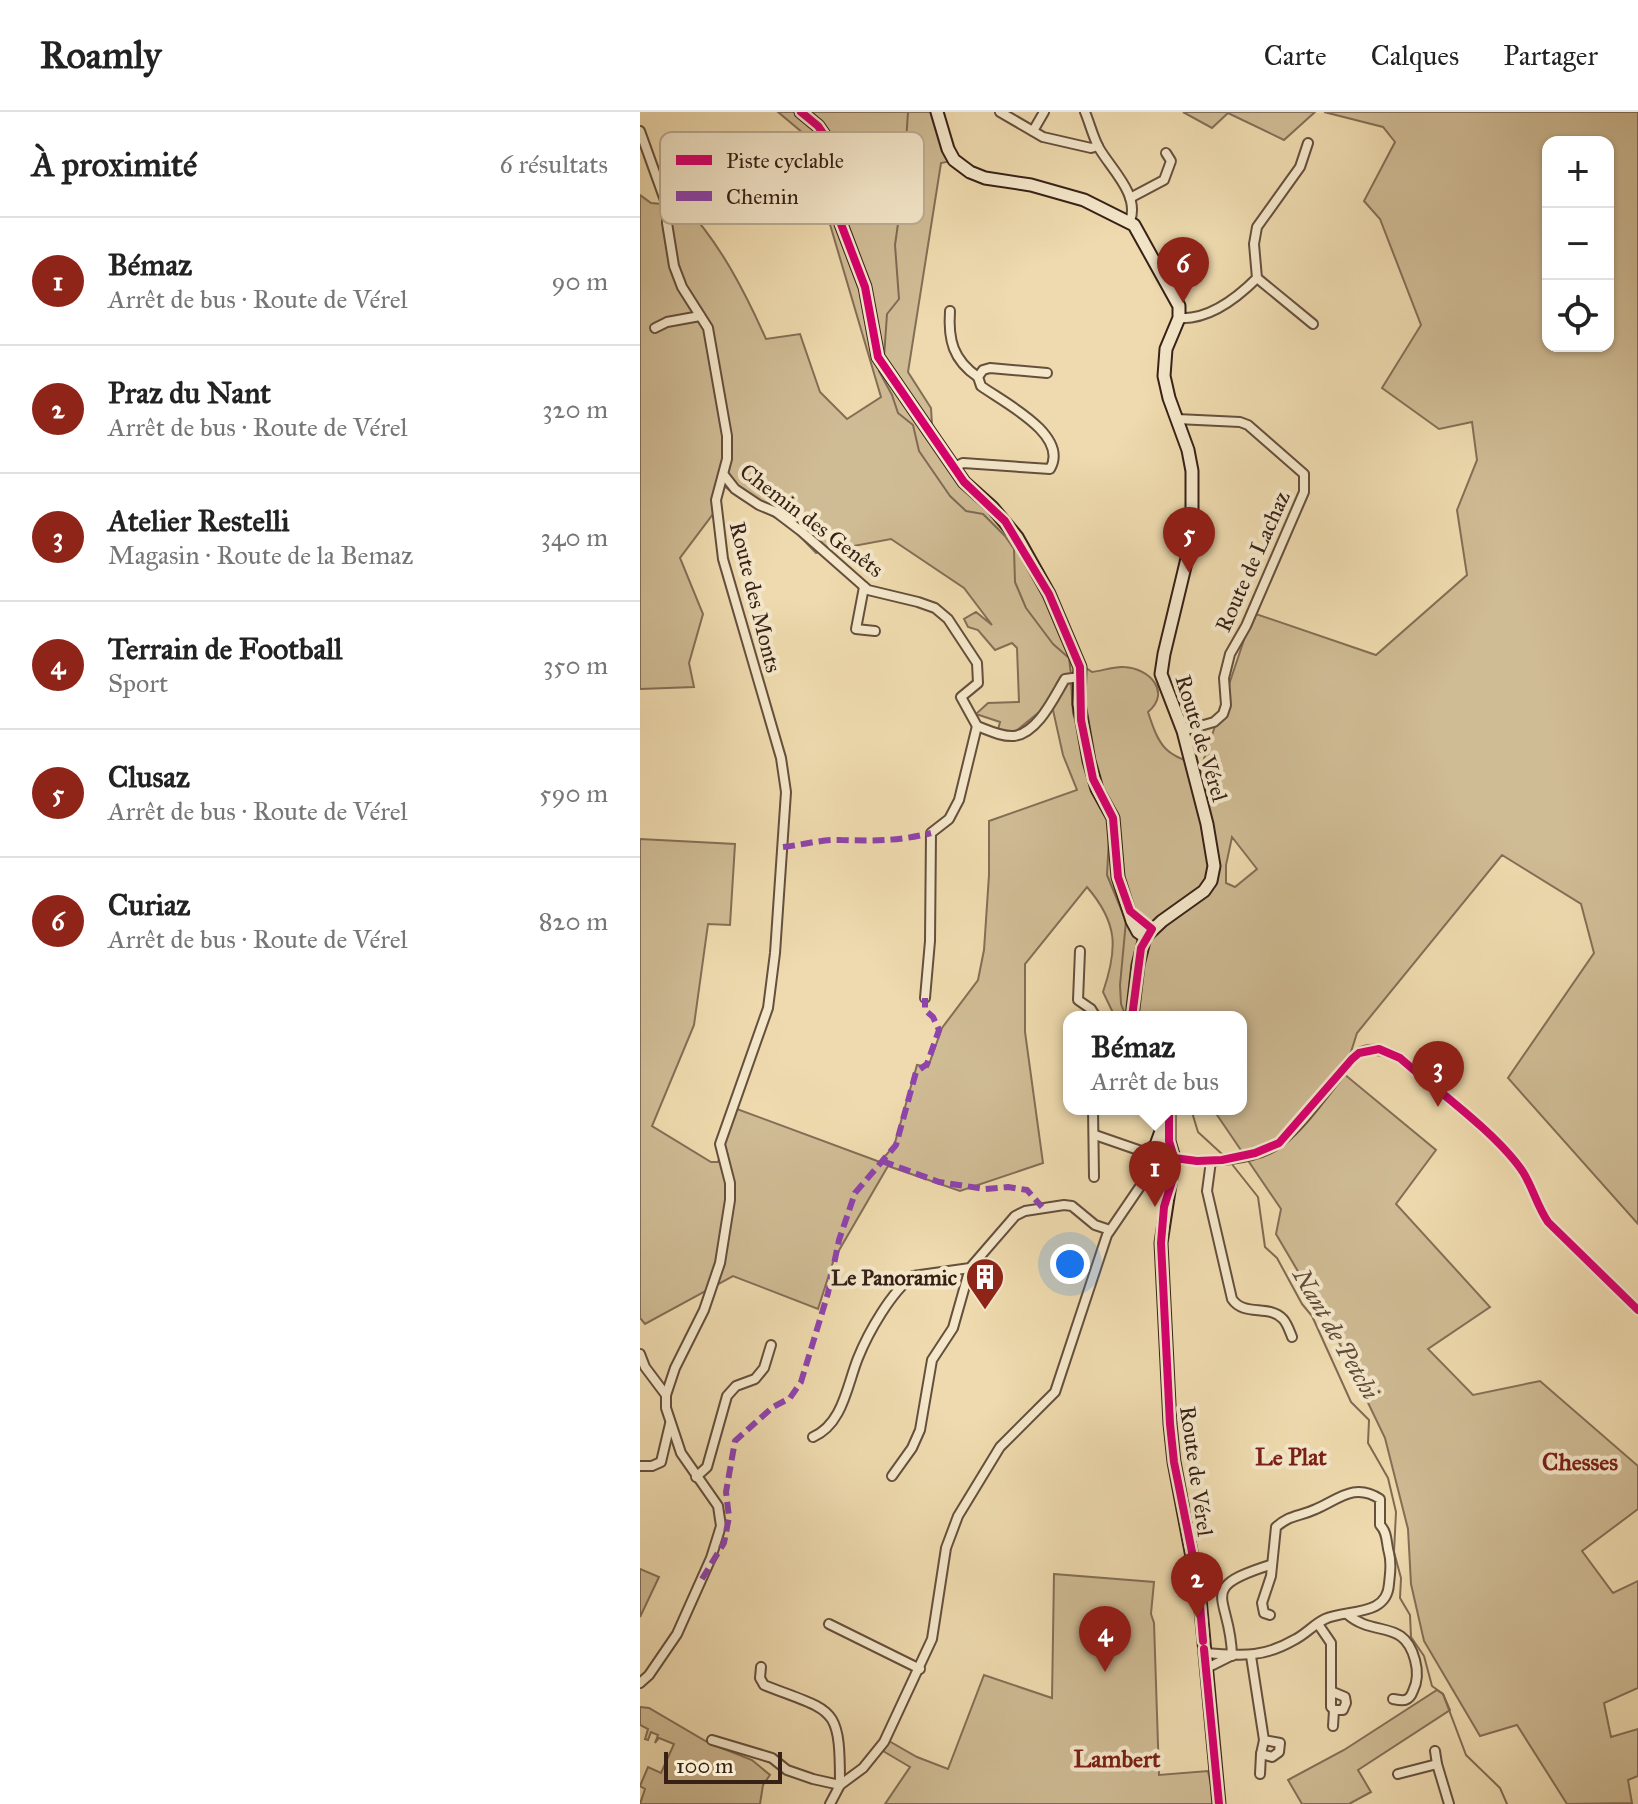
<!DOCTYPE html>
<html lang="fr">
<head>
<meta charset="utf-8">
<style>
  :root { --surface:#fff; --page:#f6f6f6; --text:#222; --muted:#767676; --line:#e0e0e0; --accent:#8f2418 }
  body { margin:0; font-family:"IM FELL Great Primer",serif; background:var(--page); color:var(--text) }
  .controls { position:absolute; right:24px; top:24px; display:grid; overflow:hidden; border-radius:16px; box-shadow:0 2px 6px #0004 }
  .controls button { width:72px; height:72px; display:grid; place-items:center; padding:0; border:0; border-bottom:2px solid var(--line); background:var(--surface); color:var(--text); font:40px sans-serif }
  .scale { position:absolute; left:24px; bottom:20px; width:118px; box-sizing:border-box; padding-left:8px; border:4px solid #372117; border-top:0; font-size:22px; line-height:28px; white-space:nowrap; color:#372117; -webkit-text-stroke:6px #f4e7ca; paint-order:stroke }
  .you { position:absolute; left:430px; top:1152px; width:28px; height:28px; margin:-20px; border:6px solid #fff; border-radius:50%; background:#1a73e8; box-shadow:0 0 0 12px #1a73e833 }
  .badge { display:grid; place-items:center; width:52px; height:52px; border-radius:50%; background:var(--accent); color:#fff; font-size:26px; font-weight:700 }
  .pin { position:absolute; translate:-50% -66px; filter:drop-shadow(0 2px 4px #0008) }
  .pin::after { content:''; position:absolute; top:42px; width:28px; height:24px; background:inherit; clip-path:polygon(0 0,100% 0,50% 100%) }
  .popup { position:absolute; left:423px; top:899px; width:184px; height:104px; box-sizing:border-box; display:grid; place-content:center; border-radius:16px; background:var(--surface); filter:drop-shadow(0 2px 6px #0005); font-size:26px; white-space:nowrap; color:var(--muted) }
  .popup b { font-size:30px; color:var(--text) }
  .popup::after { content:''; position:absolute; left:50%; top:100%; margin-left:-16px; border:16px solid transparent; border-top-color:var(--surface) }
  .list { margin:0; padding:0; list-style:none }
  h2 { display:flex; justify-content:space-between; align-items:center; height:104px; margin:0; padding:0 32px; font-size:34px }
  h2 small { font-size:26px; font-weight:400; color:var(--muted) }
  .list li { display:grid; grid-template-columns:52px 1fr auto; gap:24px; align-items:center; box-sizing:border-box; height:128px; padding:0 32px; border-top:2px solid var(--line) }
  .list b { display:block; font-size:30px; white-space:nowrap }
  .list p { margin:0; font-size:26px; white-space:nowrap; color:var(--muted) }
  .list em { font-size:26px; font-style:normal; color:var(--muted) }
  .icon { flex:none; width:44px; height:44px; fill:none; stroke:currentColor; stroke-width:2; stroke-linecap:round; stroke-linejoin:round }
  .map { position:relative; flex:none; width:998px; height:1692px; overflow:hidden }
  header { display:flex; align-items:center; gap:48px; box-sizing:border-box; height:112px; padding:0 40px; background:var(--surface); border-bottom:2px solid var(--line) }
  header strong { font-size:38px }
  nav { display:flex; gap:44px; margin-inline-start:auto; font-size:28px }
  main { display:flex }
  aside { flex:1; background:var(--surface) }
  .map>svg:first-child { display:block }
  .green { fill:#cfbb94; stroke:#836e56; stroke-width:2; fill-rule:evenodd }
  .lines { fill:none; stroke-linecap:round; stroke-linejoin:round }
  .stream { stroke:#806a53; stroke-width:2 }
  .street-casing { stroke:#654f3d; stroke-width:12 }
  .secondary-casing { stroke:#372117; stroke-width:15 }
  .street { stroke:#f4e7ca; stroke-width:8 }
  .secondary { stroke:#f4e7ca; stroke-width:11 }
  .quiet { stroke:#8e44ad; stroke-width:6; stroke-dasharray:12 6; stroke-linecap:butt }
  .cycleway-casing { stroke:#f4e7ca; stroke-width:13 }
  .cycleway { stroke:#d6006c; stroke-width:8 }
  .labels { text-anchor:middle; stroke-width:8; stroke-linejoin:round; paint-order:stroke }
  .street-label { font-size:22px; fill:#372117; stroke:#f4e7ca }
  .poi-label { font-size:22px; font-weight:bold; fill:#372117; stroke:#f4e7ca; text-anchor:end }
  .water-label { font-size:24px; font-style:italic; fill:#614c3a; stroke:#f4e7ca }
  .neighbourhood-label { font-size:24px; font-weight:bold; fill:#7a1f14; stroke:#f4e7ca }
  .key { fill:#f4e7ca; stroke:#bbac94; stroke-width:2 }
  .key-label { font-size:22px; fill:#372117 }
</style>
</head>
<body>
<header>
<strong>Roamly</strong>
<nav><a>Carte</a><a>Calques</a><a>Partager</a></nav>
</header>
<main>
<aside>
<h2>À proximité<small>6 résultats</small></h2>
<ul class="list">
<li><span class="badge">1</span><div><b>Bémaz</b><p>Arrêt de bus · Route de Vérel</p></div><em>90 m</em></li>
<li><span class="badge">2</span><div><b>Praz du Nant</b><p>Arrêt de bus · Route de Vérel</p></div><em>320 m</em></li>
<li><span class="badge">3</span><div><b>Atelier Restelli</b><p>Magasin · Route de la Bemaz</p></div><em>340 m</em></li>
<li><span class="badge">4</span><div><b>Terrain de Football</b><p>Sport</p></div><em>350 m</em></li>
<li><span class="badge">5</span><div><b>Clusaz</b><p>Arrêt de bus · Route de Vérel</p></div><em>590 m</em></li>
<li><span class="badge">6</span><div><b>Curiaz</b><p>Arrêt de bus · Route de Vérel</p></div><em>820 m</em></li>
</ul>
</aside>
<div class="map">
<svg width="998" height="1692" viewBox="0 0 998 1692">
  <rect width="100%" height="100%" fill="#eedaae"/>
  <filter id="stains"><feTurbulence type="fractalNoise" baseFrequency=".0025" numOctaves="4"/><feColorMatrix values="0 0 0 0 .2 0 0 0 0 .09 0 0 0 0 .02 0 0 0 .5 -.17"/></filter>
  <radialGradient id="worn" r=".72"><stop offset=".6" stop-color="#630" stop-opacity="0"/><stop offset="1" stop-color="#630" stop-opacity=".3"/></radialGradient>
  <g class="green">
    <path d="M138 0H297L311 49 301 51 268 260 291 296 293 329 368 417 402 477 435 548 452 560C462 559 474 554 484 555 509 556 532 580 508 600 519 634 525 645 562 653L613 501 736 543 827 463 817 398 837 348 832 310 799 317 742 276 781 213 740 107 724 89 755 30 743 15 684 0H998V1112L868 966 954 841 941 792 862 743 717 921 704 962 796 1038 756 1092 850 1195 788 1237 833 1283 900 1269 998 1354V1397L942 1439 973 1481 998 1469V1576L964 1591 971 1625 998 1617V1664L988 1668 992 1691 927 1692 877 1613 840 1624 784 1529 771 1472 768 1417 745 1326 696 1224 636 1122 641 1097 575 1000 566 997H601V905H475L463 880C478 836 478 811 447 775L385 852V920L403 1051 320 1079 248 1054 194 1147 178 1197 93 1164 5 1212 0 1206V727L95 732 90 813 68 812 54 913 12 1014 71 1050H78L97 997 240 1050 254 1034 277 953 288 955 302 916 338 868 344 838 349 763V709L437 678 423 643 413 598 404 596 375 620 358 618 360 610 336 602 348 591 379 590 377 536 372 531 355 538 338 518 328 515 324 507 336 500 352 513 324 476 251 427 176 441 149 413 101 387 84 374 79 394 40 446 63 502 49 551 54 575 0 577V83L11 91 45 94C81 133 105 180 126 227L160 222 180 280 207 307 241 285 163 21ZM908 30H968V234H908ZM592 725 617 757 595 775 586 771V753Z"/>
    <polygon points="543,0 675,0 644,28 588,1 572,16"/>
    <polygon points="0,1457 19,1465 0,1505"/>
    <polygon points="414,1462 514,1470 511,1502 514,1511 519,1663 568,1659 575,1692 245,1692 270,1655 243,1639 249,1629 277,1645 308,1657 344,1563 412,1586"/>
    <polygon points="797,1578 803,1582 810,1598 718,1658 731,1680 709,1692 662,1692 648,1668 704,1638"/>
    <polygon points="0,1595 9,1596 69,1631 112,1648 130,1663 123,1673 120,1692 0,1692 5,1677 0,1674 8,1655 21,1661 34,1632 19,1626 15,1631 18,1623 11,1620 8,1628 5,1627 8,1617 0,1613"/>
  </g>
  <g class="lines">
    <g class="stream">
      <polyline points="244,245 247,202 259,187 255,133 263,76 268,0"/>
      <polyline points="240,255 239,259 252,283 258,301 273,313 279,339 310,384 326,399 343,402 365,424 374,437 375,470 386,496 413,532 429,546 431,563"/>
      <polyline points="431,569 433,601 437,614"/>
      <polyline points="469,726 467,763 486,809 480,873 481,892 486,905"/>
      <polyline points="551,997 558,1020 583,1043"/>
      <polyline points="591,1051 618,1085 625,1135 637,1146 662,1192 672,1204 711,1290 729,1308 728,1331 748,1366 756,1400 754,1440 761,1466 760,1486 770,1503 771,1525 784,1544 792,1574 803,1582 826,1643 860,1676 867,1692"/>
    </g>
    <g class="street-casing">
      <g id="street">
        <polyline points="360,0 403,25 451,36 458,34"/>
        <path d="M445 0C450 12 453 25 459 36 471 57 500 83 490 109"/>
        <polyline points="0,19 27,94 27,111 34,154 42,175 68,216 87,324 87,347 76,388 83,447 141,646 146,680 135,841 128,896 80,1032 90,1071 90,1088 80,1151 64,1198 35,1256 26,1283 26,1296 41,1341 78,1394 81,1414 71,1446 37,1522 9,1563 0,1571"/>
        <polyline points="393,19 404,0"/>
        <polyline points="490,86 524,68 531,49 526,41"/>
        <polyline points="617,166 673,212"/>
        <path d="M310 199C308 228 313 248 338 265"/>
        <path d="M539 206C568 208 597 186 617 166L614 132 617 115 660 55 668 31"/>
        <polyline points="15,216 27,210 60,204"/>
        <polyline points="537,307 600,310 608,313 664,362 664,380 606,514 590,542 584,566 586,593 583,602 574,610 543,619"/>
        <path d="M314 355 323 351 410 357C430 323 363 290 341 274L338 265 343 258 350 256 407 261"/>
        <path d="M84 363 95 377 119 393 136 400 161 419 228 478 278 490 295 496 308 507 337 551 338 571 321 585 337 614C348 618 361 625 374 624 398 621 414 585 425 567L440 565"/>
        <polyline points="224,475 216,517 235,519"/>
        <polyline points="440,839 438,888 451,897 456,905"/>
        <polyline points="285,886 290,829 291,721 309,707 319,688 337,614"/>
        <polyline points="453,997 454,1065"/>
        <polyline points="455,1023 507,1041"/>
        <path d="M534 1046C562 1052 618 1049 641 1029 663 1011 680 986 698 964 704 956 710 946 719 941 733 934 746 939 760 946 796 978 857 1021 883 1060 893 1076 897 1094 908 1110L998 1198"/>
        <path d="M571 1049 567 1079 592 1187C604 1205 629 1192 643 1207 647 1211 650 1220 652 1225"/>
        <polyline points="0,1242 5,1255 26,1283"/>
        <path d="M173 1325C203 1312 207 1273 218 1246 228 1221 251 1180 273 1164L330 1156 375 1104 385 1099 424 1093 432 1094 455 1113 470 1118"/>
        <polyline points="0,1354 12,1354 21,1350 30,1312"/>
        <polyline points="252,1364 272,1336 280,1318 292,1248 313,1216 330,1156"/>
        <polyline points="56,1365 67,1355 87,1284 96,1274 115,1267 124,1256 131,1233"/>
        <path d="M707 1502C734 1526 764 1506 775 1548 778 1559 778 1569 773 1579 769 1590 763 1589 753 1587"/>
        <polyline points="189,1512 280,1557"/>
        <polyline points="678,1512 691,1531 691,1595 694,1598 703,1598 706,1591 705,1585 693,1580"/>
        <path d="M564 1541C600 1543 621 1547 654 1528 665 1523 674 1512 685 1507 707 1497 747 1505 749 1472 750 1461 752 1452 749 1441 746 1431 748 1421 740 1413V1387C714 1370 698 1388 676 1397 659 1405 651 1402 636 1415L631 1464 622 1491 624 1501 630 1503"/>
        <path d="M592 1544C591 1484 554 1477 630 1453"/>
        <polyline points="611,1544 624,1628 621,1642 632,1645 639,1640 640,1631 624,1628"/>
        <polyline points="565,1557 591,1544"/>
        <polyline points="693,1614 694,1598"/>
        <path d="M72 1628 132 1646 147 1658 173 1667 200 1673C200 1592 195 1601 124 1573L120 1566 121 1555"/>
        <polyline points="795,1639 797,1652"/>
        <polyline points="620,1662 621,1642"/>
        <polyline points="758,1662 797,1652 809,1692"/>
        <polyline points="190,1692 200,1673 223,1656 244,1630 292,1527 306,1436 318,1404 360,1335 415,1280 467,1123 512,1057"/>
      </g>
    </g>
    <g class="secondary-casing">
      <g id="secondary">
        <polyline points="161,0 178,14 189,30 201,112 225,175 238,245 324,370 352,395 377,425 409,482 440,555 439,592 449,649 457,677 473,706 478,765 492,809 498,820 505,825"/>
        <polyline points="297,0 308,37 314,48 330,60 345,66 391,73 444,88 494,113 539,194 539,206 526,237 524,264 529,286 548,338 552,359 552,404 550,434 524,542 521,562 543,619 567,712 574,754 571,769 564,779 522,809 505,825 498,853 492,905"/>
        <polyline points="529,997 529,1029 534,1046 521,1131 530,1312 534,1350 560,1487 579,1692"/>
        <polyline points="524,1011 516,1033 510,1038 506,1046 512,1057 526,1067 528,1078"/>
      </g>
    </g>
    <use href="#street" class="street"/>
    <use href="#secondary" class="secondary"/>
    <g class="quiet">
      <path d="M143 735C162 733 183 727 201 728 234 729 260 729 291 721"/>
      <polyline points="242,1049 299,1070 345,1077 368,1075 387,1078 402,1095"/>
      <polyline points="62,1467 84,1431 89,1405 86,1380 95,1329 133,1295 150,1286 161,1270 188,1181 199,1128 215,1081 256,1033 276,960 287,952 299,918 293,905 285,898 285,886"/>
    </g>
    <g class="cycleway-casing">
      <g id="cycleway">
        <polyline points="161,0 178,14 189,30 201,112 225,175 238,245 324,370 365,409 409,482 440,555 441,608 453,667 473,706 478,765 490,799 512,817 501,836 492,905"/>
        <path d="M529 997V1029L534 1046 557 1049 582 1048 615 1041 639 1031 712 947 719 941 739 937 760 946C796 978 857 1021 883 1060 893 1076 897 1094 908 1110L998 1198"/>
        <polyline points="532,1053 532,1069 524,1095 521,1131 530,1312 534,1350 558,1470 563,1529"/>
        <polyline points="564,1537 579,1692"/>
      </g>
    </g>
    <use href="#cycleway" class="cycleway"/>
  </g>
  <defs>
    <g id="building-pin" transform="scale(2)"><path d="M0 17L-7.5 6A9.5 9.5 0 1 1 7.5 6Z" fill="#8f2418" stroke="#f4e7ca"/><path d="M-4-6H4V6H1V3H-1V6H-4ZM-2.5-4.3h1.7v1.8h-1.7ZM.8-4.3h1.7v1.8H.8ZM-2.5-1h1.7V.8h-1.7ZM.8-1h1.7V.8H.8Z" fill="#fff"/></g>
  </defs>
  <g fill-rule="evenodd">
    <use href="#building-pin" x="345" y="1165"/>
  </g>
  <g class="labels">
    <g class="street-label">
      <text transform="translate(172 408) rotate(37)" y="8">Chemin des Genêts</text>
      <text transform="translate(612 449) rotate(-66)" y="8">Route de Lachaz</text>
      <text transform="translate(116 485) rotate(76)" y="8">Route des Monts</text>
      <text transform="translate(562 626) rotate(73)" y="8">Route de Vérel</text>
      <text transform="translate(557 1359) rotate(82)" y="8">Route de Vérel</text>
    </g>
    <g class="poi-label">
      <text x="317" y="1173">Le Panoramic</text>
    </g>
    <g class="water-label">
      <text transform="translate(696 1222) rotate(60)" y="8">Nant de Petchi</text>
    </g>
    <g class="neighbourhood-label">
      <text x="651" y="1353">Le Plat</text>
      <text x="940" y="1358">Chesses</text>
      <text x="477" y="1655">Lambert</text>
    </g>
  </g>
  <rect x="20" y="20" width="264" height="92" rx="12" class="key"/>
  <rect x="36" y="43" width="36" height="10" fill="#d6006c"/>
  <rect x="36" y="79" width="36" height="10" fill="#8e44ad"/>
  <g class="key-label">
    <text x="86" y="56">Piste cyclable</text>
    <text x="86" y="92">Chemin</text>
  </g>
  <rect width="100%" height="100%" filter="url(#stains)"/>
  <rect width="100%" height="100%" fill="url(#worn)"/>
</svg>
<div class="controls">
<button>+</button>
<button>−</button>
<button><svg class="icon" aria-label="locate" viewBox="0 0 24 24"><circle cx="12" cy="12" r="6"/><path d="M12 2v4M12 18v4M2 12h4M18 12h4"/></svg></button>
</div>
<div class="scale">100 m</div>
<div class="you"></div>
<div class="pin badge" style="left:515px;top:1095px">1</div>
<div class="popup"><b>Bémaz</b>Arrêt de bus</div>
<div class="pin badge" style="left:557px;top:1506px">2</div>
<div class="pin badge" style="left:798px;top:995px">3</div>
<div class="pin badge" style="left:465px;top:1560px">4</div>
<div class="pin badge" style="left:549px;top:461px">5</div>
<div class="pin badge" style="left:543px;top:191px">6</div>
</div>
</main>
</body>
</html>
